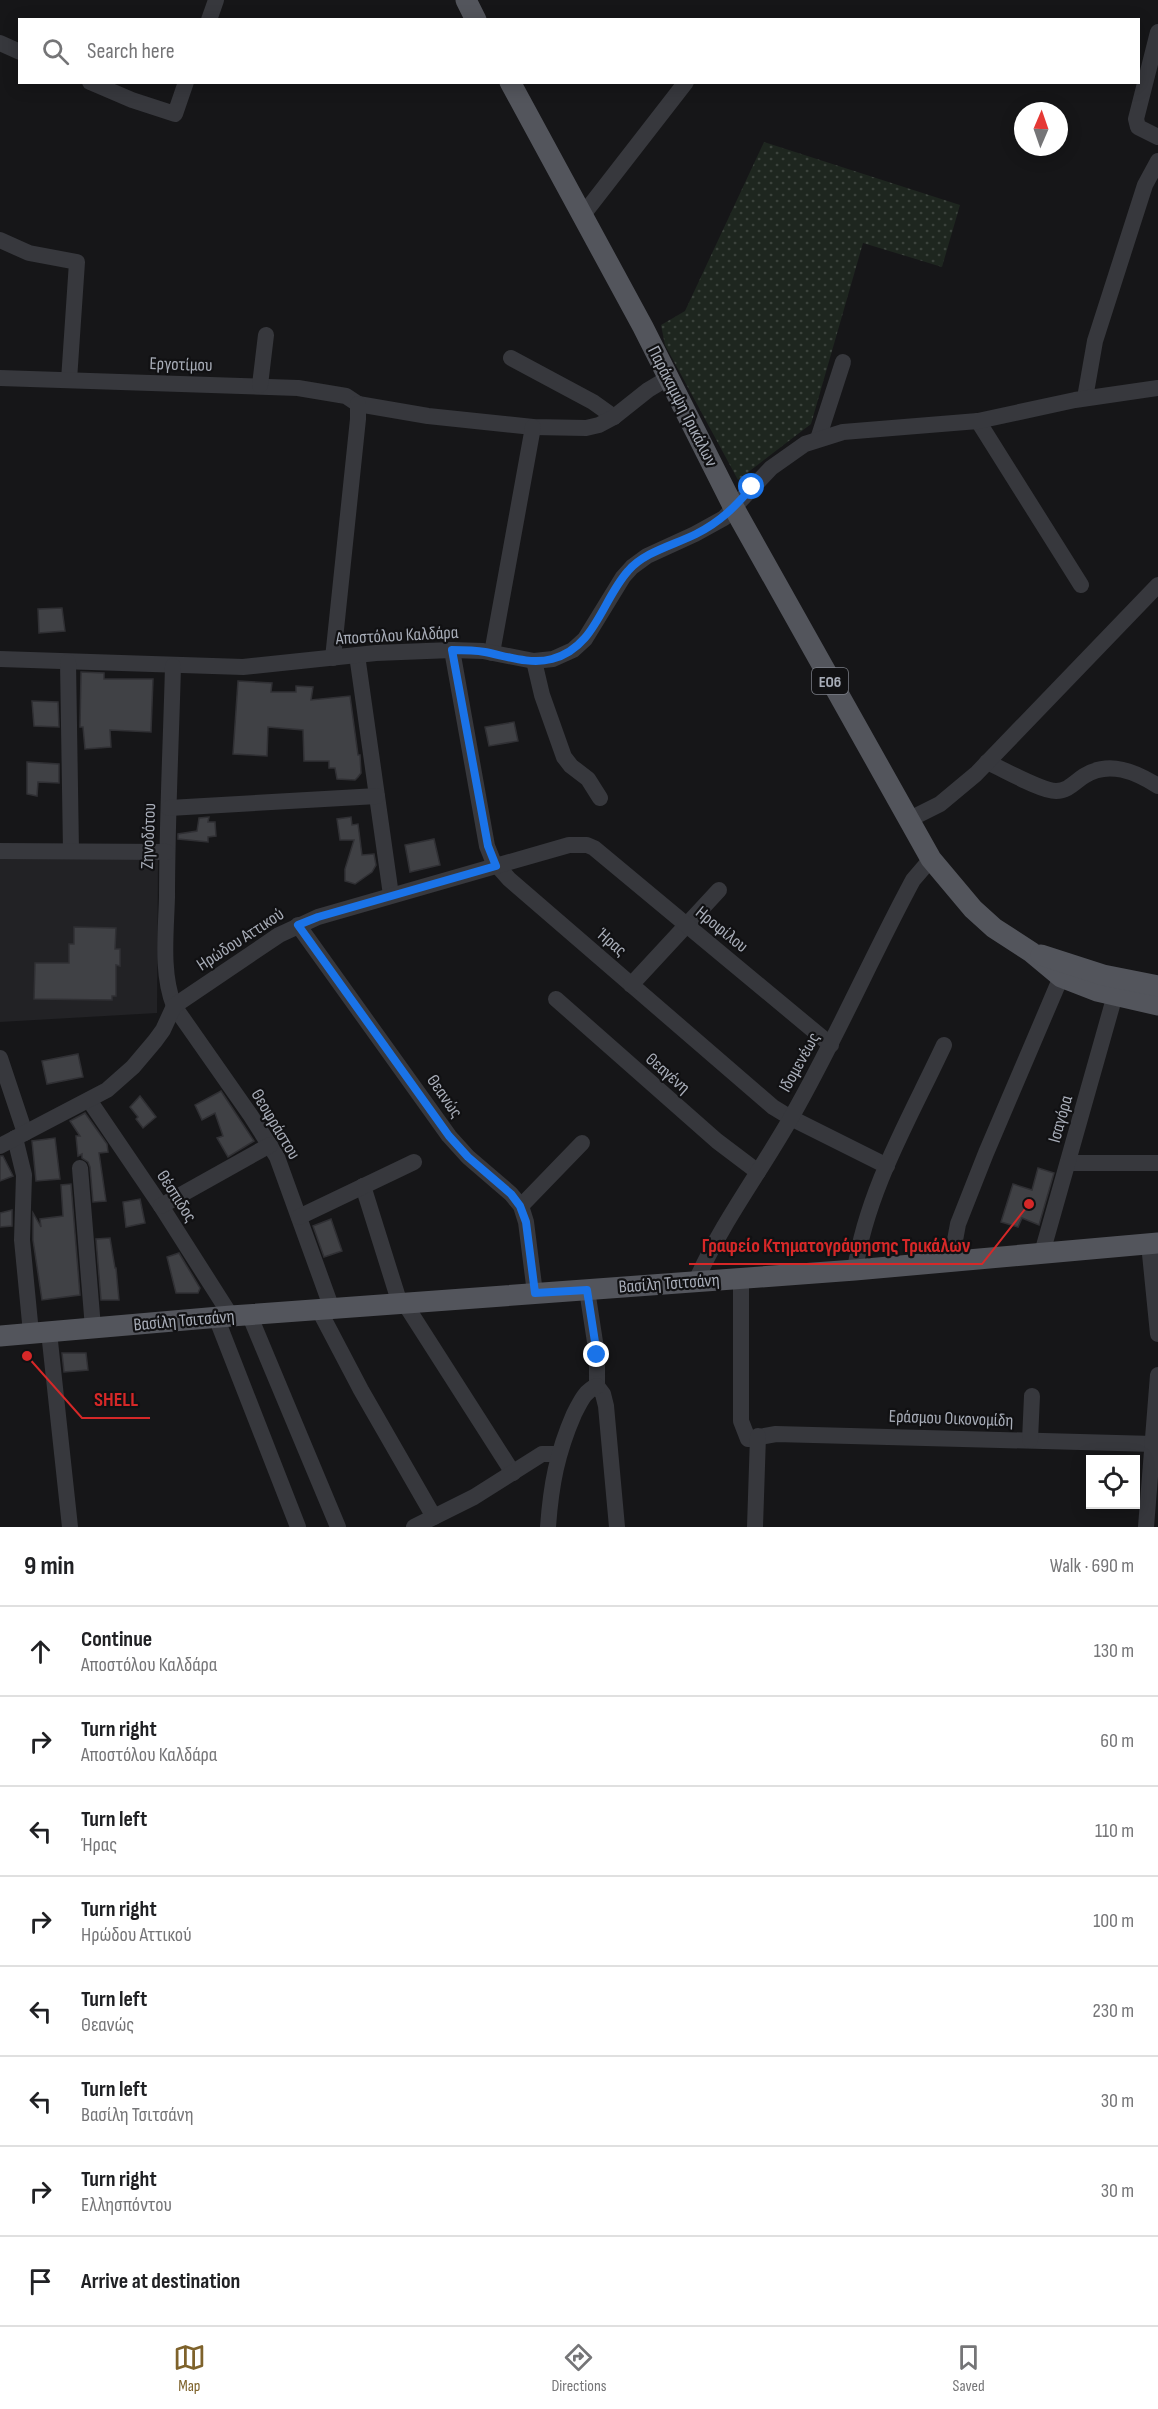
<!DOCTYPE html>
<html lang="en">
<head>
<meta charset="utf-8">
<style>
  :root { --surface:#fff; --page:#f6f6f6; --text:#202124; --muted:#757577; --line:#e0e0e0; --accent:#7e622b }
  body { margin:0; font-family:"Sofia Sans Condensed",sans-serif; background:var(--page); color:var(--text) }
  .controls { position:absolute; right:18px; bottom:18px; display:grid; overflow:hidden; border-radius:0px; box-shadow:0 3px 15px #0003 }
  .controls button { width:54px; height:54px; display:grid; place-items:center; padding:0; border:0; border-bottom:2px solid var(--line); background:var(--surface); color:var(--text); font:30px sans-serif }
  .compass { position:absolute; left:1014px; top:102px; width:54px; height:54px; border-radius:50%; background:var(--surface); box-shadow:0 3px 15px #0003; rotate:2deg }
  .stop { position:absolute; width:18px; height:18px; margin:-14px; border:4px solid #1a73e8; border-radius:50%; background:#fff }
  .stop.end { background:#1a73e8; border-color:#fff; box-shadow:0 2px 6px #0008 }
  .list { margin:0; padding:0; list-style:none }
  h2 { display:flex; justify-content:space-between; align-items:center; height:78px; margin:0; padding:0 24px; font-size:26px }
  h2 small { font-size:20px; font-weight:400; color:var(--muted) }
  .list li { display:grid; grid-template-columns:39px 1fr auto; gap:18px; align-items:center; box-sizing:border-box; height:90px; padding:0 24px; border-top:2px solid var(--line) }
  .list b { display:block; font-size:22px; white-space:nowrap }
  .list p { margin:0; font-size:20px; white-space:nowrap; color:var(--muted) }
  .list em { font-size:20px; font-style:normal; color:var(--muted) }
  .icon { flex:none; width:33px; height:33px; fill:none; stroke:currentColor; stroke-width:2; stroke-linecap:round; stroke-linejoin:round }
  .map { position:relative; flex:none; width:1158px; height:1527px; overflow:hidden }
  .search { position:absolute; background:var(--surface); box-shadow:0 3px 15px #0003; left:18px; right:18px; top:18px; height:66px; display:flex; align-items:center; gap:15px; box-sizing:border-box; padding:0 21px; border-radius:0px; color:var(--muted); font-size:22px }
  .sheet { height:798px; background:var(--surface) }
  nav { display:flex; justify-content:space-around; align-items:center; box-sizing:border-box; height:84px; border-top:2px solid var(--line); background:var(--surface); font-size:16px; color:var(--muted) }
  nav a { display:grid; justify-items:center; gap:3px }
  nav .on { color:var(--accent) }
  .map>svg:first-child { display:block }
  .built { fill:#222225 }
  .grass { fill:url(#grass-dots) }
  .building { fill:#404145; stroke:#303034; stroke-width:1.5 }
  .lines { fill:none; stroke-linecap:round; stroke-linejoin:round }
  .minor { stroke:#37383d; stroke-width:16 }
  .major { stroke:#53555c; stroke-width:21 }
  .route { stroke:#1a73e8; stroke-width:8 }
  .labels { text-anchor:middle; stroke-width:4.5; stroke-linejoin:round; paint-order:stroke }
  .shield { fill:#111113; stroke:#7b7e86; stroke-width:1.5 }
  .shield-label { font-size:16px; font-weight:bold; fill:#a8adb8 }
  .street-label { font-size:18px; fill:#a8adb8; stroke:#111113 }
  .leader { fill:none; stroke:#d62828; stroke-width:2 }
  .callout-dot { fill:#d62828; stroke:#111113; stroke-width:2 }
  .callout-label { font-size:20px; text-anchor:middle; font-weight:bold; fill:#d62828; stroke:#111113; stroke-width:4.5; stroke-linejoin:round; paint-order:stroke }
</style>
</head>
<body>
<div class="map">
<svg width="1158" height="1527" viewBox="0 0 1158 1527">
  <defs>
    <pattern id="grass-dots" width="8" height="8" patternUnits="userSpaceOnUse" patternTransform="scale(1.5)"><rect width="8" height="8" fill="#1e261f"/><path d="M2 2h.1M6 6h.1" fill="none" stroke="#3c433d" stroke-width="1.8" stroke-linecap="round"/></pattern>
  </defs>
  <rect width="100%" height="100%" fill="#161618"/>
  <polygon class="built" points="0,856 158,857 157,1013 0,1022"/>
  <polygon class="grass" points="764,142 960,205 942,267 863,243 811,424 738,480 665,345 661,325 685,311"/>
  <g class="building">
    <polygon points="62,608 65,631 39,633 38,609"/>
    <polygon points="81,672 104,673 104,679 153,679 151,732 110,730 111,747 85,749 83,727 80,727"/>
    <polygon points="238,681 272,683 271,692 296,692 296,686 313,687 311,700 350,696 358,755 360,755 361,773 358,777 355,780 337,779 335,768 329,768 329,761 304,761 303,730 268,727 267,756 233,754"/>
    <polygon points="32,701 58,702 59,727 34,726"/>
    <polygon points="514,722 518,741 489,746 485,727"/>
    <polygon points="27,762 59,764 59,783 38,782 37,796 27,794"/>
    <polygon points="209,817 208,822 215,822 216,836 208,837 208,842 178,839 178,834 197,831 199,818"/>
    <polygon points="351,817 352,825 358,824 362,855 374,854 376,865 372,872 355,884 345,881 345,869 354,840 340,840 337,819"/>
    <polygon points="434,839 440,865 410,872 405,845"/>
    <polygon points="74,927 116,928 115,949 120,949 120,966 116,965 116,996 112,996 112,1000 34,999 35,963 69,963 69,944 74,944"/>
    <polygon points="78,1054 83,1077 47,1084 42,1061"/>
    <polygon points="221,1091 254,1141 228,1157 217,1138 223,1136 215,1113 202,1120 195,1105"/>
    <polygon points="140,1096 156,1117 143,1128 136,1119 138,1117 130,1107"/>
    <polygon points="85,1113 107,1144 108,1152 99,1153 106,1201 93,1202 90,1167 88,1162 82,1158 82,1154 78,1156 76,1136 80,1136 70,1121"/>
    <polygon points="55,1138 60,1179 36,1181 32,1141"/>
    <polygon points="0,1156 3,1156 13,1176 0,1181"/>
    <polygon points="1038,1168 1054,1173 1039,1225 1022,1218 1018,1227 1001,1222 1013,1184 1032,1190"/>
    <polygon points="71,1184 80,1295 42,1300 33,1240 33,1213 41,1227 40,1219 63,1216 61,1185"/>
    <polygon points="140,1199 145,1223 126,1227 123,1202"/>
    <polygon points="12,1210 12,1226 0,1227 0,1213"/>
    <polygon points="331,1219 342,1251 324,1257 313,1226"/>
    <polygon points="110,1238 115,1268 116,1268 119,1300 101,1300 96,1239"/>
    <polygon points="179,1253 200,1288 198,1293 176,1293 167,1257"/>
    <polygon points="62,1353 86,1353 88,1370 64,1372"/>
  </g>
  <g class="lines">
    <g class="minor">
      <polyline points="209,20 216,0"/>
      <polyline points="1158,32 1136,119 1138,127 1158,137"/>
      <polyline points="0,43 20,52"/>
      <polyline points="90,82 132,100 175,114 186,82"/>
      <polyline points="582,216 686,82"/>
      <polyline points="0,240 29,253 77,262 69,380"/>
      <polyline points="511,358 593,402 614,417"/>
      <polyline points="0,378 298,388 346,396 358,404"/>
      <polyline points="260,385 266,335"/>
      <polyline points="1085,398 1095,341 1145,185 1158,161"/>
      <polyline points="358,404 428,416 533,427 586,428 599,425 614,417 648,390 668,378"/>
      <polyline points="978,421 1081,585"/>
      <polyline points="818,439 843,362"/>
      <polyline points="452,650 487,846 493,861 509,879 773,1107 791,1118 887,1166"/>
      <polyline points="492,653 533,427"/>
      <polyline points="357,655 391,895"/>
      <polyline points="333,658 358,419 358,404"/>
      <polyline points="0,659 243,667 376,653 452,650 483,651 534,661 553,659 573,650 585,639 623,577 632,567 647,556 695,534 724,518 771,468 805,444 843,432 978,421 1075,400 1158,388"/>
      <polyline points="534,661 542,695 564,757 571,766 588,779 600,798"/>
      <polyline points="68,662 71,851"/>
      <path d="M173 666C171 743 167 820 167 897 166 933 161 973 174 1006L251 1116 277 1157 332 1309"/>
      <path d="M987 762C1003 769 1041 791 1056 791 1068 791 1075 782 1084 776 1109 760 1136 772 1158 786"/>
      <polyline points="169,808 377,796"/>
      <polyline points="908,820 940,804 976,774 1158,585"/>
      <polyline points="0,851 167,852"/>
      <polyline points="298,925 449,1136 468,1157 511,1194 521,1206 526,1222 535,1293"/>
      <polyline points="631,985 719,890"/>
      <polyline points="556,999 717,1141 758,1172"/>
      <polyline points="0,1058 25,1133"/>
      <polyline points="89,1100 161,1206 231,1316"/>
      <polyline points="15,1138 24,1175 22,1240 31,1333"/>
      <polyline points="0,1146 107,1090 133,1067 155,1041 163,1030 174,1006 279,935 318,917 569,845 587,845 594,848 831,1045"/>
      <polyline points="1068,1163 1158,1163"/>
      <polyline points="80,1168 93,1328"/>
      <polyline points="363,1186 400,1304"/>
      <polyline points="161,1206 270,1145"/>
      <polyline points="521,1206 582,1143"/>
      <polyline points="299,1217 414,1162"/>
      <polyline points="1149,1244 1158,1334"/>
      <polyline points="1042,1253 1115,995"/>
      <polyline points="951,1262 958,1224 986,1153 1061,977"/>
      <path d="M855 1270C867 1190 910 1118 944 1045"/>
      <polyline points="741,1278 741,1421 748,1439 776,1434 1154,1444"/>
      <path d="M696 1281C722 1222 761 1171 792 1116 836 1039 871 958 913 880L931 859"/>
      <polyline points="587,1290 597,1355 597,1386"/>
      <polyline points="405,1304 513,1473"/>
      <polyline points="319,1310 361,1390 434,1517"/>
      <polyline points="249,1314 338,1527"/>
      <polyline points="216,1317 298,1527"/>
      <polyline points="49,1332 70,1527"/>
      <polyline points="597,1386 603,1394 606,1406 617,1527"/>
      <polyline points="1030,1440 1032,1396"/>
      <polyline points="414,1527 474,1497 542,1454 558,1454"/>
      <path d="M548 1527C551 1485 557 1453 574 1414 580 1403 584 1391 597 1386"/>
      <polyline points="755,1527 758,1436"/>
      <polyline points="1146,1527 1158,1375"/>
    </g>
    <g class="major">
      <polyline points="466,0 476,20"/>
      <polyline points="510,82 643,327 734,508 931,859 973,909 994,928 1031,952 1061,977 1097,991 1158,1005"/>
      <polyline points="1041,955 1103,975 1158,986"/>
      <polyline points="0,1336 231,1316 855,1270 1158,1243"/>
    </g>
  </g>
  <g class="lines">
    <path class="route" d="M597 1355 587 1290 535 1293 526 1222 520 1206 511 1194 468 1157 449 1136 298 925 318 917 496 866 488 846 452 650C463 650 474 650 485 652 506 656 530 665 552 659 595 648 602 600 628 571 644 552 674 545 696 534 720 522 735 507 752 487"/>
  </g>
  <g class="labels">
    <rect class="shield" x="812" y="668" width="36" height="26" rx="4.5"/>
    <g class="shield-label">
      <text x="830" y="687">ΕΟ6</text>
    </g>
    <g class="street-label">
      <text transform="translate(181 364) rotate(2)" y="6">Εργοτίμου</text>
      <text transform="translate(683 406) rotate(63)" y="6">Παράκαμψη Τρικάλων</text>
      <text transform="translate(397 635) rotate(-3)" y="6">Αποστόλου Καλδάρα</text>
      <text transform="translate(148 836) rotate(-88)" y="6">Ζηνοδότου</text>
      <text transform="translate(722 929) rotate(39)" y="6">Ηροφίλου</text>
      <text transform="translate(240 939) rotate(-33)" y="6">Ηρώδου Αττικού</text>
      <text transform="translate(612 942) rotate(41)" y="6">Ήρας</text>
      <text transform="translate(799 1062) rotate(-61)" y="6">Ιδομενέως</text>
      <text transform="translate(668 1073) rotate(41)" y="6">Θεαγένη</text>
      <text transform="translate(445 1096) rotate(55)" y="6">Θεανώς</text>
      <text transform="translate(1060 1119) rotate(-74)" y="6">Ισαγόρα</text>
      <text transform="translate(276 1124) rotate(59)" y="6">Θεοφράστου</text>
      <text transform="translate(177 1196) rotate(57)" y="6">Θέσπιδος</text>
      <text transform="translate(669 1283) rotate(-4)" y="6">Βασίλη Τσιτσάνη</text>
      <text transform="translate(184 1320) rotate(-5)" y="6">Βασίλη Τσιτσάνη</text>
      <text transform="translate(951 1418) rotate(2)" y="6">Εράσμου Οικονομίδη</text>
    </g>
  </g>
  <path class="leader" d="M1029 1204L982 1264H689M27 1356L82 1418H150"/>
  <g class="callout-dot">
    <circle cx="1029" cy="1204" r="6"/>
    <circle cx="27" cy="1356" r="6"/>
  </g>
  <g class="callout-label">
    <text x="836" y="1252">Γραφείο Κτηματογράφησης Τρικάλων</text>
    <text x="116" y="1406">SHELL</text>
  </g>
</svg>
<div class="controls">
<button><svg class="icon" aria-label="locate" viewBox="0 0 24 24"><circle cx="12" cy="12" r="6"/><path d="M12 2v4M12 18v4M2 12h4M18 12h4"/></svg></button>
</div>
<svg class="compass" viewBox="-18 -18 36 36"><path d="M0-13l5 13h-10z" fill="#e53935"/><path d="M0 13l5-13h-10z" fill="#757577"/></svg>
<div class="stop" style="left:752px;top:487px"></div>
<div class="stop end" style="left:597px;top:1355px"></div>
<div class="search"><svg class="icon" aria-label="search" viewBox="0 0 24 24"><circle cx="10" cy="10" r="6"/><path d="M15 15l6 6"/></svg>Search here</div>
</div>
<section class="sheet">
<h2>9 min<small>Walk · 690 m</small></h2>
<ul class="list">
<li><svg class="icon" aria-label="ahead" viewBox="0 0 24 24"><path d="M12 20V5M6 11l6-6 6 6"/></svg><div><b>Continue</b><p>Αποστόλου Καλδάρα</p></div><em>130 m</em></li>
<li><svg class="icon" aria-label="right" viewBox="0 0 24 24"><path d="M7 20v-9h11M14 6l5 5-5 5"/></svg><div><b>Turn right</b><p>Αποστόλου Καλδάρα</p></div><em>60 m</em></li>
<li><svg class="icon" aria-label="left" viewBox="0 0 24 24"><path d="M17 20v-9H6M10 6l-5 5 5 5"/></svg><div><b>Turn left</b><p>Ήρας</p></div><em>110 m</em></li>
<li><svg class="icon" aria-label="right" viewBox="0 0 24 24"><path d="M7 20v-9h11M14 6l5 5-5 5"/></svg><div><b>Turn right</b><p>Ηρώδου Αττικού</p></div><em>100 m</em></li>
<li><svg class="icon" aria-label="left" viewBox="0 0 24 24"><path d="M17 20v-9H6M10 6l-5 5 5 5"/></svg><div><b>Turn left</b><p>Θεανώς</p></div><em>230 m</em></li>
<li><svg class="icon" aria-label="left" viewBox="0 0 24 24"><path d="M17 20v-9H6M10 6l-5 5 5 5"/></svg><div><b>Turn left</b><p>Βασίλη Τσιτσάνη</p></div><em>30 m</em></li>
<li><svg class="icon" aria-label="right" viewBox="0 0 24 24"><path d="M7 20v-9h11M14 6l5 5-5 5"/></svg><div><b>Turn right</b><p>Ελλησπόντου</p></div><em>30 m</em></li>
<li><svg class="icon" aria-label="arrive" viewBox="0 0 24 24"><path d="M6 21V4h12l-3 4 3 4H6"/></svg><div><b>Arrive at destination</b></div></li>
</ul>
</section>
<nav>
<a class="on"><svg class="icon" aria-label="map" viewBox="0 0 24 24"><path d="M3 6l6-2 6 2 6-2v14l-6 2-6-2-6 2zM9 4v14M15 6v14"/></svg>Map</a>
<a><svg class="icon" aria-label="directions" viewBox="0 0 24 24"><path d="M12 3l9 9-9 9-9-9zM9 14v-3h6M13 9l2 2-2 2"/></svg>Directions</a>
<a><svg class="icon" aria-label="saved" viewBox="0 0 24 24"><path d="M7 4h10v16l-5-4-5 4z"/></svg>Saved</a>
</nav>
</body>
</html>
